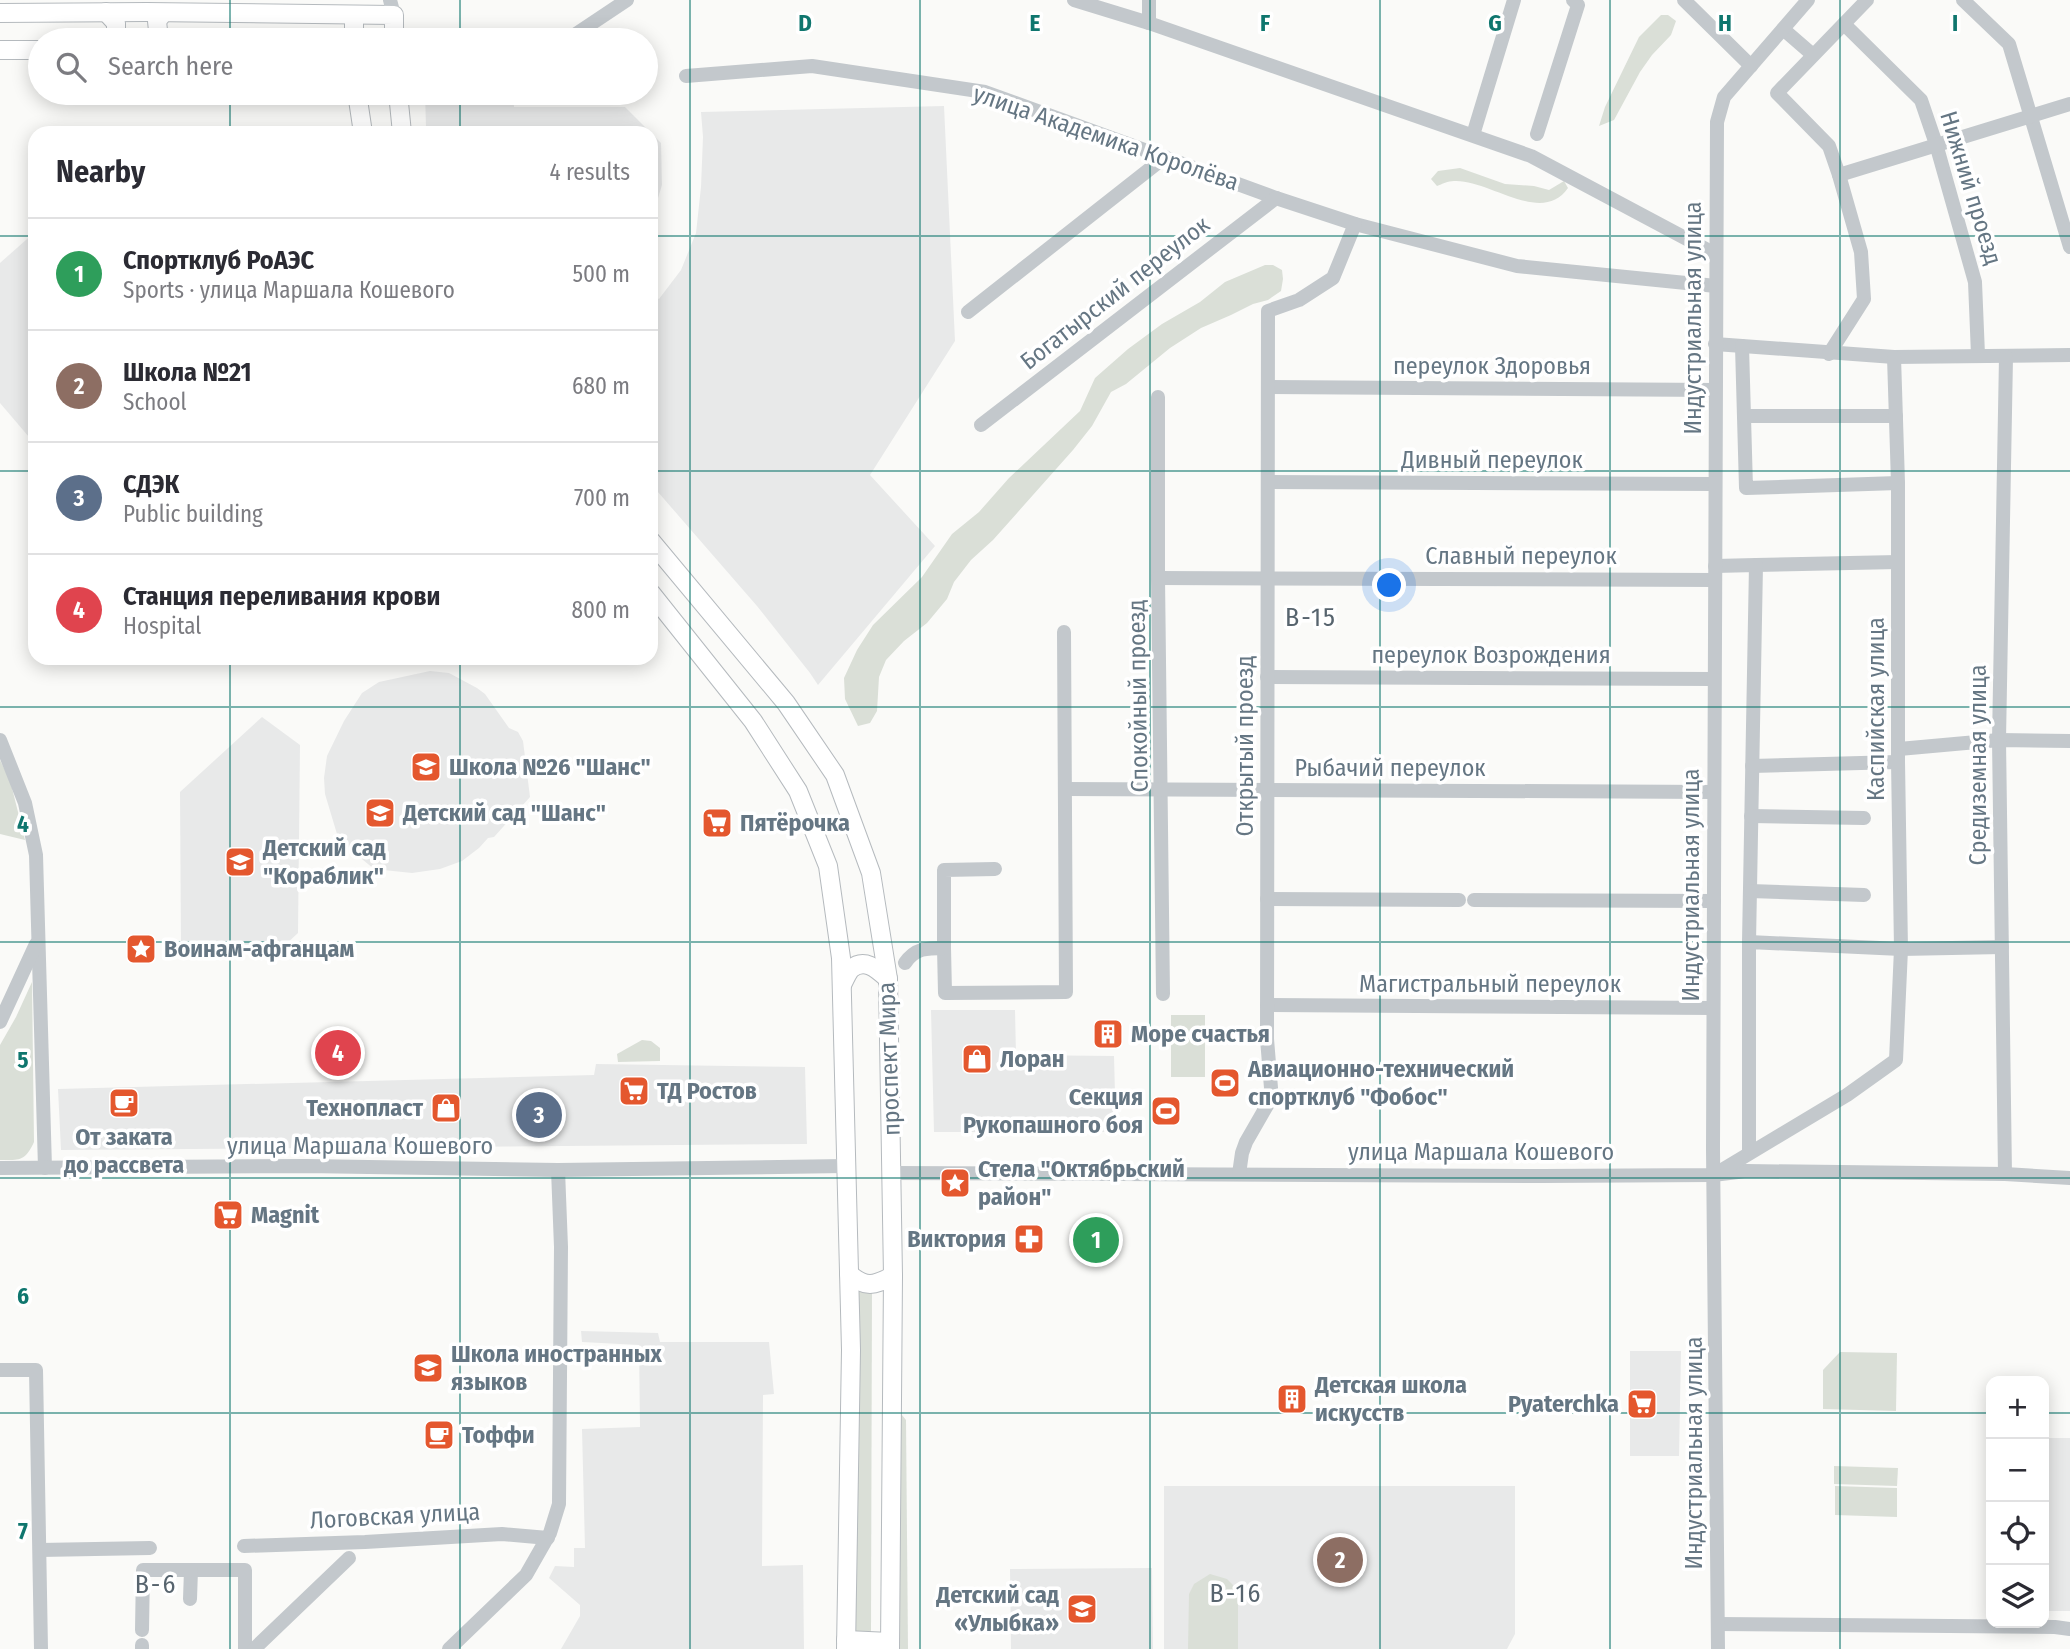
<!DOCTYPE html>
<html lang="en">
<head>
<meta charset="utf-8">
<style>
  :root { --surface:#fff; --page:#f7f7f7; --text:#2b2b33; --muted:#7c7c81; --line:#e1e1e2; --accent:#2563eb }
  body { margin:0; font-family:"Fira Sans Condensed",sans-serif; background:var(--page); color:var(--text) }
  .controls { position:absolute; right:21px; bottom:21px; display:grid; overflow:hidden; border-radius:14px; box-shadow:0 4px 18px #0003 }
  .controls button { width:63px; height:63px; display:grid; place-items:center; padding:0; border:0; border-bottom:2px solid var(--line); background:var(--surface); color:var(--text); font:35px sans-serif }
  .you { position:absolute; left:1390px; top:586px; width:24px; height:24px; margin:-18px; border:5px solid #fff; border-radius:50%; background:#1a73e8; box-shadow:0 0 0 10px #1a73e833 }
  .badge { display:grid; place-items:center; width:46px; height:46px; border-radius:50%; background:var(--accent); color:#fff; font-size:23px; font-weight:700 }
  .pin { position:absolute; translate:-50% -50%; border:4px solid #fff; box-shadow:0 2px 7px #0006 }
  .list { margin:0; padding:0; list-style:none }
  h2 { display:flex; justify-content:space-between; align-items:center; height:91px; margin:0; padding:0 28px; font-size:30px }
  h2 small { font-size:23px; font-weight:400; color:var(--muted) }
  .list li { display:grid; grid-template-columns:46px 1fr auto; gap:21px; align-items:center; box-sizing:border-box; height:112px; padding:0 28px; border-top:2px solid var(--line) }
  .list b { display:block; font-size:26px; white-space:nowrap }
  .list p { margin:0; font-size:23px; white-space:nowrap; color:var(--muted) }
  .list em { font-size:23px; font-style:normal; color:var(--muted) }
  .icon { flex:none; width:38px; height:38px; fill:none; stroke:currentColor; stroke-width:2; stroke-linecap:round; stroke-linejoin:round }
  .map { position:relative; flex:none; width:2070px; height:1649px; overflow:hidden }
  .search { position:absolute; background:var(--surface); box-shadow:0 4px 18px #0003; left:28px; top:28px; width:630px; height:77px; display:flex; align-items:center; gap:18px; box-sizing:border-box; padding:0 24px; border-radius:38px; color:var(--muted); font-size:26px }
  .panel { position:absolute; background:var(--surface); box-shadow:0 4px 18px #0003; left:28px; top:126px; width:630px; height:539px; border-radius:21px }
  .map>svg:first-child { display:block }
  .built { fill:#e8e9e9 }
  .green { fill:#dadfd7 }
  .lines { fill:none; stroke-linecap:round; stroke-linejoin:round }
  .major-casing { stroke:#b5babe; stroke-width:20 }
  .minor { stroke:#c3c8cc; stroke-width:14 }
  .major { stroke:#fff; stroke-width:18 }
  .grid { fill:none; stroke:#0f766e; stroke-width:2; stroke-opacity:0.55 }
  .labels { text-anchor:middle; stroke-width:7; stroke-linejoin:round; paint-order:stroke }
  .street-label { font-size:24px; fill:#657683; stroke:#fff }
  .poi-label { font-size:24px; font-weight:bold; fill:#657683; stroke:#fff; text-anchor:start }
  .neighbourhood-label { font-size:26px; letter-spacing:2px; fill:#57646e; stroke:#fff }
  .grid-label { font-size:23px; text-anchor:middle; font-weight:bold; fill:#0f766e; stroke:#fff; stroke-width:7; stroke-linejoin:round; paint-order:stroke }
</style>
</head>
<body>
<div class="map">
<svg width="2070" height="1649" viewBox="0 0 2070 1649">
  <rect width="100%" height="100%" fill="#fafaf8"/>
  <g class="built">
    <polygon points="425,93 513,93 514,107 625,107 661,143 662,185 651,221 651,133 429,133 426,127"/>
    <polygon points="944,106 955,341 870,475 935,546 818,685 810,673 757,606 651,484 651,294 659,299 681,270 696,233 701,187 703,137 701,112"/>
    <polygon points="35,232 35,444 0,403 0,263"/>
    <polygon points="430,671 449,673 477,688 485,694 509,728 518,732 523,741 530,797 494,837 488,838 479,848 462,861 440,869 412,873 374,869 351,850 337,834 325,794 324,778 327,756 344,721 362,693 379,682"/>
    <polygon points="262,717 300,745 298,933 284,946 181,946 180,792"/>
    <polygon points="931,1010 1015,1010 1016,1055 1114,1056 1116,1132 934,1132"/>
    <polygon points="596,1064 805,1067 807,1144 61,1150 58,1089 594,1075"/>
    <polygon points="581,1331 658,1333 660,1342 769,1342 774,1394 763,1395 762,1566 803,1565 804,1649 561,1649 580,1616 580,1605 549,1578 555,1566 574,1567 574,1548 585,1548 582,1429 640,1427 639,1345 582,1342"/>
    <polygon points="1630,1351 1681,1351 1679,1456 1630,1456"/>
    <rect x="2044" y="1438" width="26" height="173"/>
    <polygon points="1164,1486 1515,1486 1515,1634 1507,1649 1164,1649"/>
    <polygon points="1152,1568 1153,1649 1011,1649 1010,1569"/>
  </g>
  <g class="green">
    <polygon points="1661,15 1668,15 1676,21 1671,35 1652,55 1640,72 1614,120 1599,126 1605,107 1639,37"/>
    <path d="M1460 168 1505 184 1534 186 1549 190 1564 181 1568 188C1542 226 1489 179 1454 181 1448 181 1442 184 1437 186L1431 179 1438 171Z"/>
    <polygon points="1265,265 1273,265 1282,270 1283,279 1281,291 1268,300 1253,304 1231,315 1201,328 1170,348 1126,384 1111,392 1092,426 1073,450 993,540 971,560 954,582 947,599 927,623 904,641 886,660 879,677 877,711 870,723 858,726 845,699 844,678 857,650 873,625 922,577 952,534 979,512 1009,478 1080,411 1095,378 1128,349 1162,324 1200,302 1225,282"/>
    <polygon points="0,760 10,780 25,840 0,834"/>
    <path d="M32 982 34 1142C25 1162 19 1160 0 1160V1045L16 1017Z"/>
    <rect x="1171" y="1015" width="34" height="62"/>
    <polygon points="642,1040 651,1041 660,1048 660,1061 618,1062 617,1054"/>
    <polygon points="853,1286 872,1288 871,1633 854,1633"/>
    <polygon points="1840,1352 1897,1353 1896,1411 1823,1409 1823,1370"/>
    <polygon points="893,1404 906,1420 908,1649 892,1649"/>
    <polygon points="1834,1466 1898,1468 1897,1486 1834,1484"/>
    <polygon points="1835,1486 1897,1488 1897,1517 1835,1515"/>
    <polygon points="1210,1574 1227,1579 1238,1590 1238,1649 1188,1649 1189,1594 1194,1584"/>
  </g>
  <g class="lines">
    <g class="major-casing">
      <g id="major">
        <polyline points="106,12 116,23 116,40"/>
        <polyline points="0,13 147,12 394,15 394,40"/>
        <polyline points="159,40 157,21 163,13"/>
        <polyline points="354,40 354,16"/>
        <polyline points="0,50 40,50"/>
        <polyline points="357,93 363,133"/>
        <polyline points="398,93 402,133"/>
        <polyline points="651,541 786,703 835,775 871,873 888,979 893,1276 890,1649"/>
        <polyline points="651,593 753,721 798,791 828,866 841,958 851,1350 846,1649"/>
        <path d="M842 985C844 981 848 972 851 969 865 957 878 970 888 979"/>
        <path d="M849 1274C867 1289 874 1285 893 1276"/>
        <polyline points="846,1640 890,1642"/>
      </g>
    </g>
    <g class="minor">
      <polyline points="390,0 394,15"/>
      <polyline points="1074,0 1149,23 1531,156 1715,254"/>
      <polyline points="1684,0 1751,66"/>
      <polyline points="1963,0 2009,44 2070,247"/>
      <polyline points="1149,23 1149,0"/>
      <polyline points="1844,24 1921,100 1936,144 1975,282 1978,355"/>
      <polyline points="1783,29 1813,55"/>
      <polyline points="567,40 627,0"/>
      <polyline points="686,76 812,66 985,92 1276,198 1355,224 1517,266 1716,286"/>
      <polyline points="1537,134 1578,5 1573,0"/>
      <polyline points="1473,135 1514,0"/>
      <polyline points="1839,175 2070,104"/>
      <polyline points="968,312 1165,157"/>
      <polyline points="1715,344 1894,357 2070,355"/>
      <polyline points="1742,346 1746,488 1898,483"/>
      <polyline points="1829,354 1864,299 1861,252 1839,175 1829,146 1777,93 1867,0"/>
      <polyline points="1268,387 1715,390"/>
      <polyline points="1158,397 1158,578 1163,994"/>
      <polyline points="1744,416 1896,416"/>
      <polyline points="981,425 1276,198"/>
      <polyline points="1268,482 1715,484"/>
      <polyline points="1756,565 1898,562"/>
      <polyline points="1715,566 1756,565 1749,942"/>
      <polyline points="1158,578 1715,580"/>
      <polyline points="1267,677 1714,679"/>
      <polyline points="0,740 25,803 36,855 45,1168"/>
      <polyline points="1899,749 1999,740 2070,741"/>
      <polyline points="1752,766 1898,762"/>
      <polyline points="1066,789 1714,792"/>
      <polyline points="1751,816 1864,818"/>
      <polyline points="1750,891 1864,895"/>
      <polyline points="1267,899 1459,900"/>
      <polyline points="1474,900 1714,901"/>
      <polyline points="944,948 945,993 1066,992 1064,632"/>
      <path d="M905 963C915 948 927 948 944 948V870L995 869"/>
      <polyline points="1267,1005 1713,1008"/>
      <polyline points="0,1022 36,944"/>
      <polyline points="1749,1153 1749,942 1901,949 2002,947"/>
      <polyline points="0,1168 306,1166 558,1170 845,1166"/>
      <polyline points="892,1173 1543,1176 1713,1175 1746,1171 2005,1174 2070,1178"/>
      <polyline points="1717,1173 1847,1095 1896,1060 1901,949 1898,762 1898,483 1894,357"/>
      <polyline points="1239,1174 1242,1153 1246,1142 1269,1102 1271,1088 1267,1039 1268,311 1299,300 1333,278 1355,224"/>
      <polyline points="2005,1174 1999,740 2006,357"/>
      <polyline points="0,1370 36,1370 41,1649"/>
      <polyline points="244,1546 365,1542 502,1534 548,1538"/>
      <polyline points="40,1550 150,1548"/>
      <polyline points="190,1599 191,1570 245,1570 245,1649"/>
      <polyline points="1718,1624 2055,1627 2070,1629"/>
      <polyline points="142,1630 143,1570 191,1570"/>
      <polyline points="142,1649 142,1645"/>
      <polyline points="254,1649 349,1558"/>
      <polyline points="449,1649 526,1575 550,1533 559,1504 561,1247 558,1170"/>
      <polyline points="1718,1649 1713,1149 1717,122 1724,97 1808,0"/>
    </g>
    <use href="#major" class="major"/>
  </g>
  <path class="grid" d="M230 0V40M460 0V40M690 0V1649M920 0V1649M1150 0V1649M1380 0V1649M1610 0V1649M1840 0V1649M230 93V133M460 93V133M0 236H35M651 236H2070M0 471H35M651 471H2070M230 658V1649M460 658V1649M0 707H2070M0 942H2070M0 1178H2070M0 1413H1991M2044 1413H2070"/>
  <defs>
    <g id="school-square" transform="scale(1.575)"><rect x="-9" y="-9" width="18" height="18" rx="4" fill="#e4572e" stroke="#fff"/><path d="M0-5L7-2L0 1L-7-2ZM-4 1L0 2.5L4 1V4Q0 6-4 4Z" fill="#fff"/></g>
    <g id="supermarket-square" transform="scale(1.575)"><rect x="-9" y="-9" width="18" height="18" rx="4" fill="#e4572e" stroke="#fff"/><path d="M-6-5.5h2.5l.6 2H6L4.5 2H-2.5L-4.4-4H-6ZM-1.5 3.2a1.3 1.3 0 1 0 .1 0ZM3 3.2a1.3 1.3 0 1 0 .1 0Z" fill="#fff"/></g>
    <g id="sight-square" transform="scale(1.575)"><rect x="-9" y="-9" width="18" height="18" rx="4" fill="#e4572e" stroke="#fff"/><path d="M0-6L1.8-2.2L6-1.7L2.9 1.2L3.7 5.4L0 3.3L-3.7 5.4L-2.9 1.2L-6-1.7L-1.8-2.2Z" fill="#fff"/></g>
    <g id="building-square" transform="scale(1.575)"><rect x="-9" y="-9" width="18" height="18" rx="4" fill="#e4572e" stroke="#fff"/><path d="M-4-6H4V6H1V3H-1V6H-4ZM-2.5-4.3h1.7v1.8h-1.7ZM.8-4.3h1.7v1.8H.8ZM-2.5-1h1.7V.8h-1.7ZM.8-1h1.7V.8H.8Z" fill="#fff"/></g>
    <g id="shop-square" transform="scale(1.575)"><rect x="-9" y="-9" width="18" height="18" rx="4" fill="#e4572e" stroke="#fff"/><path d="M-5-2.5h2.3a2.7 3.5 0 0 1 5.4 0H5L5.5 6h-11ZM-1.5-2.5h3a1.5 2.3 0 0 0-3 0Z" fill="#fff"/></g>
    <g id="stadium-square" transform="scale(1.575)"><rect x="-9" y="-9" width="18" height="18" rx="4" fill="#e4572e" stroke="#fff"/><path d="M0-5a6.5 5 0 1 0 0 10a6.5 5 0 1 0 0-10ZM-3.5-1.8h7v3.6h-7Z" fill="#fff"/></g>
    <g id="cafe-square" transform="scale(1.575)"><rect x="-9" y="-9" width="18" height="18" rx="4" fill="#e4572e" stroke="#fff"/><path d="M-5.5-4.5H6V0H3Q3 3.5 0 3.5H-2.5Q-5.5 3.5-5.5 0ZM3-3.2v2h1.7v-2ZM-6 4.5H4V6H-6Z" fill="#fff"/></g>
    <g id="pharmacy-square" transform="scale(1.575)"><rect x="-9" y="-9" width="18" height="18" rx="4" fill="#e4572e" stroke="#fff"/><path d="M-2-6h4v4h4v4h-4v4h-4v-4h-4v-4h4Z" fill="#fff"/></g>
  </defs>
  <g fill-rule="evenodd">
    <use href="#school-square" x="426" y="767"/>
    <use href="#school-square" x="380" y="813"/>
    <use href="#supermarket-square" x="717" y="823"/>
    <use href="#school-square" x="240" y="862"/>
    <use href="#sight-square" x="141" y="949"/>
    <use href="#building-square" x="1108" y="1034"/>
    <use href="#shop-square" x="977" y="1059"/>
    <use href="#stadium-square" x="1225" y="1083"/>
    <use href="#supermarket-square" x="634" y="1091"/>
    <use href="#cafe-square" x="124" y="1103"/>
    <use href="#shop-square" x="446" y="1108"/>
    <use href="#stadium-square" x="1166" y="1111"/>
    <use href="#sight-square" x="955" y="1183"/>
    <use href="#supermarket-square" x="228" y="1215"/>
    <use href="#pharmacy-square" x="1029" y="1239"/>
    <use href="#school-square" x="428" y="1368"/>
    <use href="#building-square" x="1292" y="1399"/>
    <use href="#supermarket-square" x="1642" y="1404"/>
    <use href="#cafe-square" x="439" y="1435"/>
    <use href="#school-square" x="1082" y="1609"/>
  </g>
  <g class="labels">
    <g class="street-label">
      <text transform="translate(1106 138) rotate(19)" y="8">улица Академика Королёва</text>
      <text transform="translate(1971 188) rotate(73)" y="8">Нижний проезд</text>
      <text transform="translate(1115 293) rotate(-38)" y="8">Богатырский переулок</text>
      <text transform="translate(1693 318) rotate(-90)" y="8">Индустриальная улица</text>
      <text x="1492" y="374">переулок Здоровья</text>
      <text x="1492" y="468">Дивный переулок</text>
      <text x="1521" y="564">Славный переулок</text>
      <text x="1491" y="663">переулок Возрождения</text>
      <text transform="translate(1138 696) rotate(-91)" y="8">Спокойный проезд</text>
      <text transform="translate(1876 709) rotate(-90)" y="8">Каспийская улица</text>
      <text transform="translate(1245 746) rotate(-90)" y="8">Открытый проезд</text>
      <text transform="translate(1978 765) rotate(-90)" y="8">Средиземная улица</text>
      <text x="1390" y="776">Рыбачий переулок</text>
      <text transform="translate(1691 885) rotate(-90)" y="8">Индустриальная улица</text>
      <text x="1490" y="992">Магистральный переулок</text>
      <text transform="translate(889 1059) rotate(-92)" y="8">проспект Мира</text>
      <text x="360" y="1154">улица Маршала Кошевого</text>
      <text x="1481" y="1160">улица Маршала Кошевого</text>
      <text transform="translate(1694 1453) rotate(-90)" y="8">Индустриальная улица</text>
      <text transform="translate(395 1516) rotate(-3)" y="8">Логовская улица</text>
    </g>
    <g class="poi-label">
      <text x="449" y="775">Школа №26 "Шанс"</text>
      <text x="403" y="821">Детский сад "Шанс"</text>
      <text x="740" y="831">Пятёрочка</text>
      <text x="263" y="856">Детский сад<tspan x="263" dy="28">"Кораблик"</tspan></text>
      <text x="164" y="957">Воинам-афганцам</text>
      <text x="1131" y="1042">Море счастья</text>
      <text x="1000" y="1067">Лоран</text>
      <text x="1248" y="1077">Авиационно-технический<tspan x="1248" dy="28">спортклуб "Фобос"</tspan></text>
      <text x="657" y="1099">ТД Ростов</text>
      <text x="1143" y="1105" text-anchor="end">Секция<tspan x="1143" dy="28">Рукопашного боя</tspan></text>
      <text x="423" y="1116" text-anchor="end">Технопласт</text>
      <text x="124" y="1145" text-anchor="middle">От заката<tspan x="124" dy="28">до рассвета</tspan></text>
      <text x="978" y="1177">Стела "Октябрьский<tspan x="978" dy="28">район"</tspan></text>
      <text x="251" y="1223">Magnit</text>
      <text x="1006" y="1247" text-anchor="end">Виктория</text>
      <text x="451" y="1362">Школа иностранных<tspan x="451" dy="28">языков</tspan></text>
      <text x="1315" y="1393">Детская школа<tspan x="1315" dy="28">искусств</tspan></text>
      <text x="1619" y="1412" text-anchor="end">Pyaterchka</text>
      <text x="462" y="1443">Тоффи</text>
      <text x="1059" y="1603" text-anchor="end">Детский сад<tspan x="1059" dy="28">«Улыбка»</tspan></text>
    </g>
    <g class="neighbourhood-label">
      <text x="1311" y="626">В-15</text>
      <text x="156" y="1593">В-6</text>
      <text x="1236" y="1602">В-16</text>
    </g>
  </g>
  <g class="grid-label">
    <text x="805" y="31">D</text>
    <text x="1035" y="31">E</text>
    <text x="1265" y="31">F</text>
    <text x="1495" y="31">G</text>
    <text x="1725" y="31">H</text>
    <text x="1955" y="31">I</text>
    <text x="23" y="832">4</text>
    <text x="23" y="1068">5</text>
    <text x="23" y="1304">6</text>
    <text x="23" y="1539">7</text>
  </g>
</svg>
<div class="controls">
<button>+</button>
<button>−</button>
<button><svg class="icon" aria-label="locate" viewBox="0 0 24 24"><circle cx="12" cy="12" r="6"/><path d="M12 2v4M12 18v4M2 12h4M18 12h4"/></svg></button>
<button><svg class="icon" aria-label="layers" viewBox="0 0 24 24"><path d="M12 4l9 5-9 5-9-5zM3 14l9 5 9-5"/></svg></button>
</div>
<div class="you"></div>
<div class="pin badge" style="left:1096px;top:1240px;background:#2e9e5b">1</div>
<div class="pin badge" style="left:1340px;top:1560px;background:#8d6e63">2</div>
<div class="pin badge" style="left:539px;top:1115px;background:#5c6f8a">3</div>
<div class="pin badge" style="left:338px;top:1053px;background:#e0444e">4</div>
<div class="search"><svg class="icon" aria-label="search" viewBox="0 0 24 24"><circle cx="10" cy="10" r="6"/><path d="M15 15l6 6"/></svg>Search here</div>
<section class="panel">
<h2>Nearby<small>4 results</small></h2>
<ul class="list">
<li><span class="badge" style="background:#2e9e5b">1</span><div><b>Спортклуб РоАЭС</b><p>Sports · улица Маршала Кошевого</p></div><em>500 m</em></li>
<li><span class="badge" style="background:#8d6e63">2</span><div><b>Школа №21</b><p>School</p></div><em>680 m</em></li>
<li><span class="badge" style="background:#5c6f8a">3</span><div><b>СДЭК</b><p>Public building</p></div><em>700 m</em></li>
<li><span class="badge" style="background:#e0444e">4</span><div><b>Станция переливания крови</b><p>Hospital</p></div><em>800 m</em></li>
</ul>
</section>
</div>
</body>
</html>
